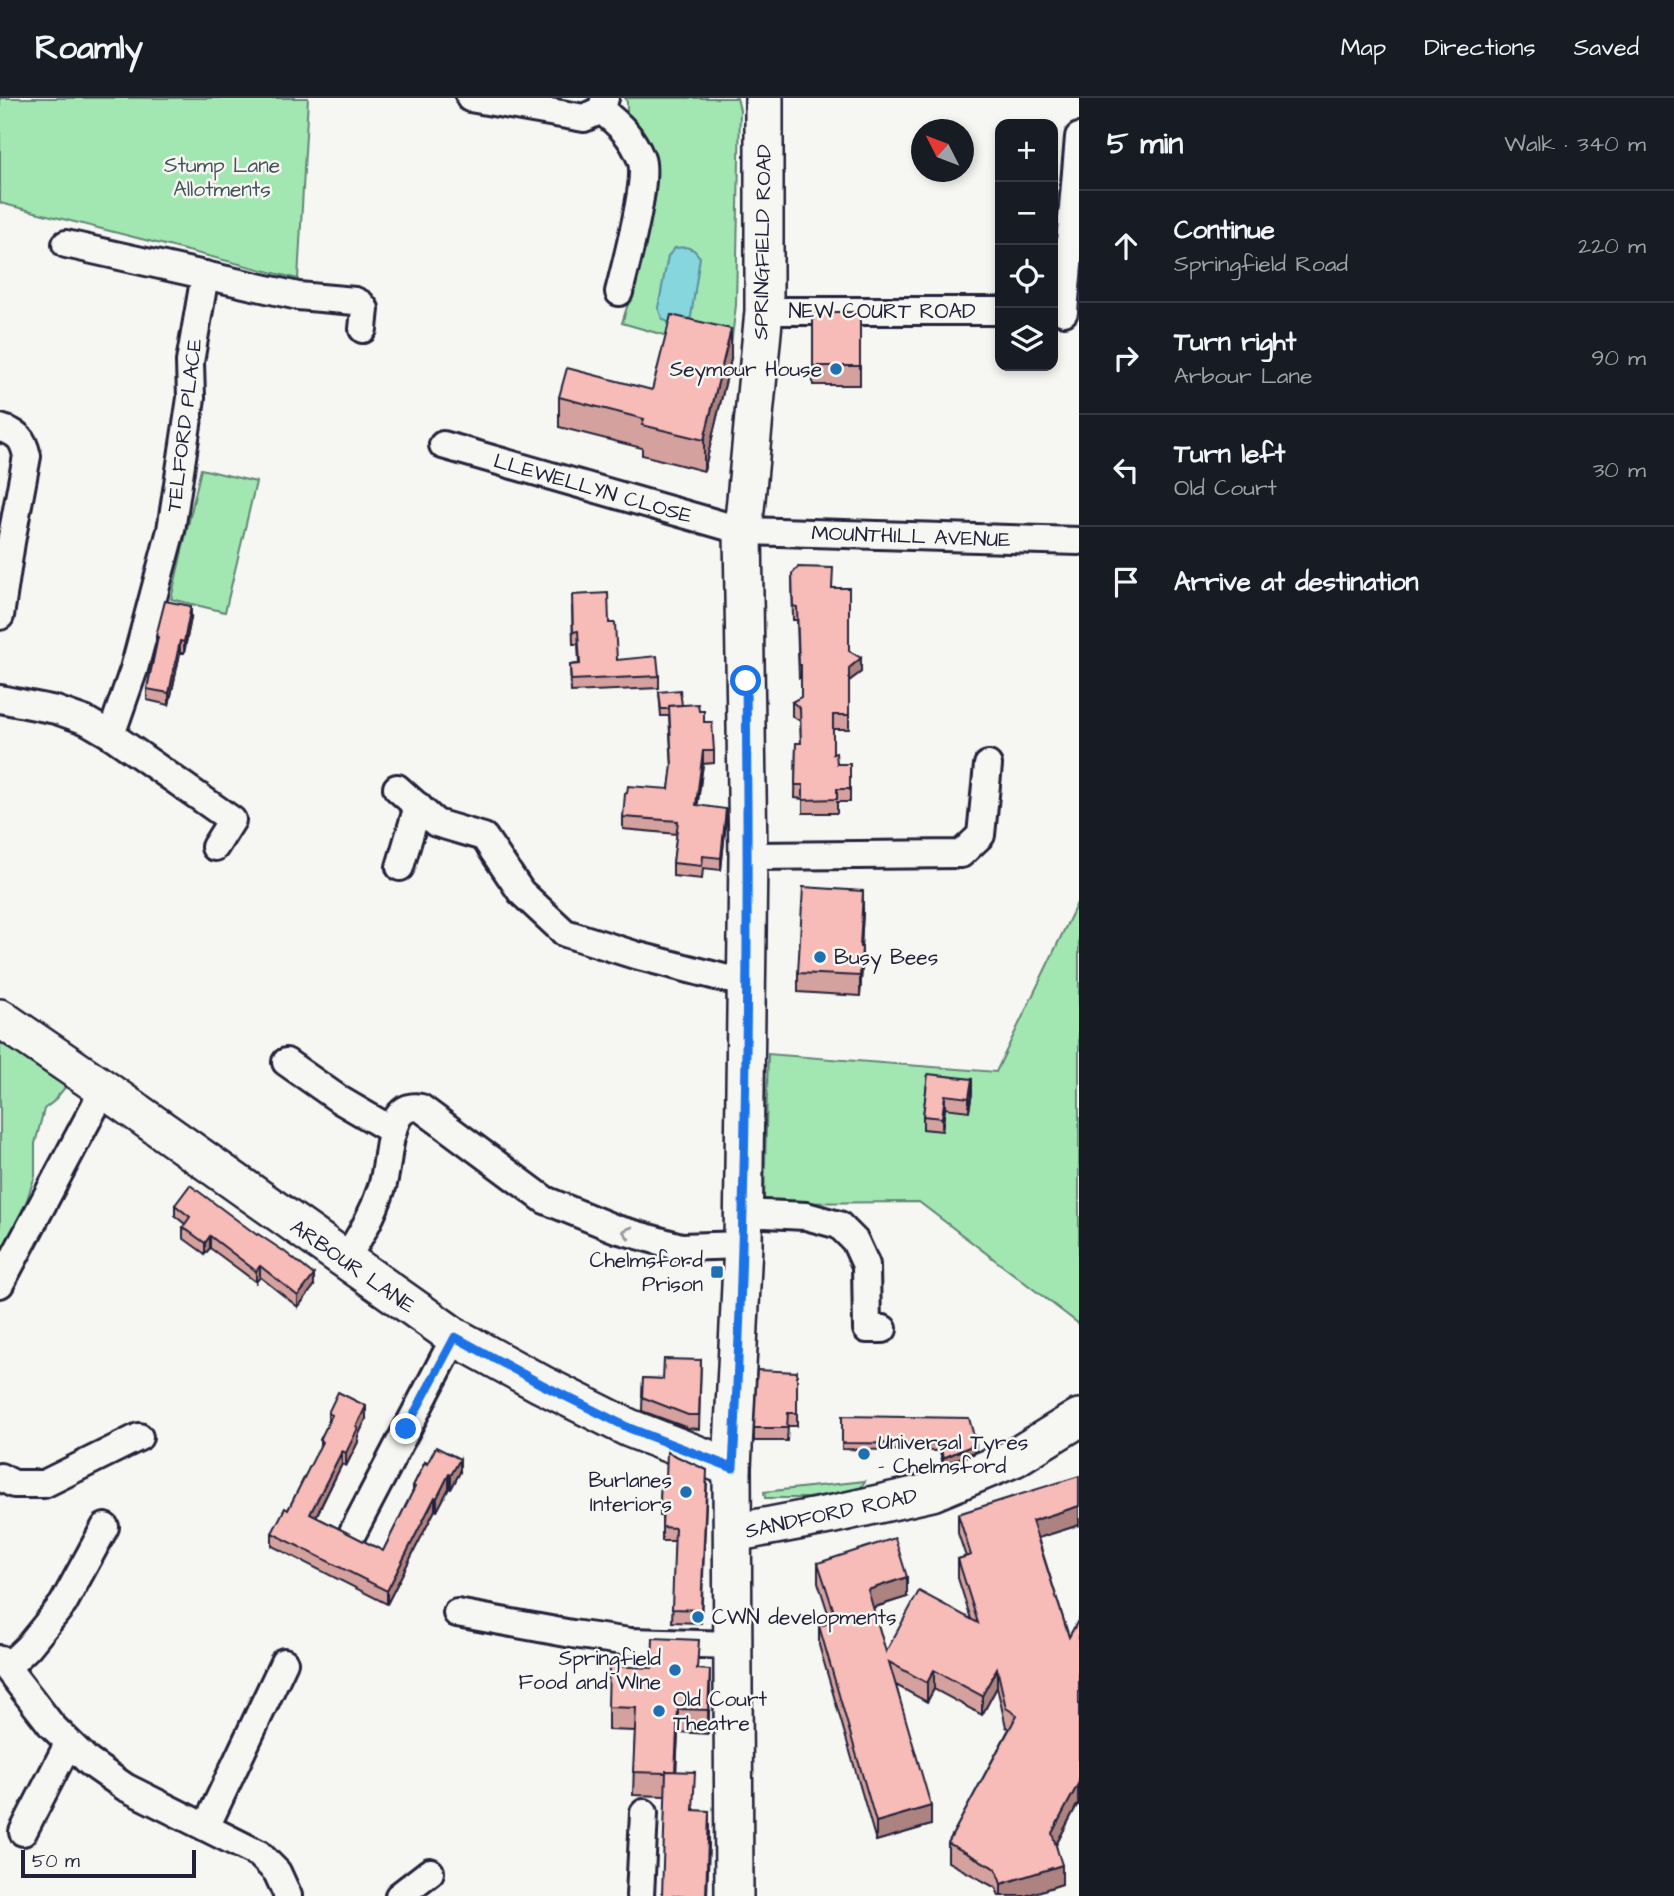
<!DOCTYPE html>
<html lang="en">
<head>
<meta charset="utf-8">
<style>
  :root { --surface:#171b24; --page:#20242c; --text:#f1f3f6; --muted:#9ea1a6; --line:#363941 }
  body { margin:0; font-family:"Architects Daughter",sans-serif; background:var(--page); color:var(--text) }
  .controls { position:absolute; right:21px; top:21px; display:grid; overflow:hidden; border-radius:14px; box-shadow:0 4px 10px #0003 }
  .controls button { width:63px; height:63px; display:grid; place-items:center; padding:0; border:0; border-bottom:2px solid var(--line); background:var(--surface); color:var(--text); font:35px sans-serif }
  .compass { position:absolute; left:911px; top:21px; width:63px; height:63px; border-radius:50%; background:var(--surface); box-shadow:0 4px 10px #0003; rotate:312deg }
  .scale { position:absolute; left:21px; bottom:18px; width:175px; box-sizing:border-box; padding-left:7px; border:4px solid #22223b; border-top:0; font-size:19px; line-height:24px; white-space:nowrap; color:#22223b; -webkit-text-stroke:5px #f6f6f2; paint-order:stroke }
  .stop { position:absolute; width:21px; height:21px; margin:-16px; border:5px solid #1a73e8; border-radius:50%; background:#fff }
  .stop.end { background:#1a73e8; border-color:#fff; box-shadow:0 2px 7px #0008 }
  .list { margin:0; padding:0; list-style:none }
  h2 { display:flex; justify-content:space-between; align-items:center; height:91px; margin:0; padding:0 28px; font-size:30px }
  h2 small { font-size:23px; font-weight:400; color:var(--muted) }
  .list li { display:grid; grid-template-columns:46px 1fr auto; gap:21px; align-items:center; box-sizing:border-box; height:112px; padding:0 28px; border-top:2px solid var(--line) }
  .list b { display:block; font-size:26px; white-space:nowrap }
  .list p { margin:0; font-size:23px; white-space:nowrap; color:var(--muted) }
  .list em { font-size:23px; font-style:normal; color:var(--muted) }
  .icon { flex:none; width:38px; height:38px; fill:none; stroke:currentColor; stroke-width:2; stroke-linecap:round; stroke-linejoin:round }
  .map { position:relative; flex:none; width:1079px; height:1798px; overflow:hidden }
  header { display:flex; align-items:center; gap:42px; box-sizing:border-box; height:98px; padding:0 35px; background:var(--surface); border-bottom:2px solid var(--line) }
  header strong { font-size:33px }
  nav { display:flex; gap:38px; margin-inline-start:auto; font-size:24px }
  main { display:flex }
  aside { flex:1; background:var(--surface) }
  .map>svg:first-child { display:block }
  .green { fill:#a2e7b2; stroke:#628476; stroke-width:2 }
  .water { fill:#85d6dd; stroke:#5d8e9c; stroke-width:2 }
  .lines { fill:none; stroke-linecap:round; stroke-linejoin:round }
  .street-casing { stroke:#22223b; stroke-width:32 }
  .secondary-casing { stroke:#22223b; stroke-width:42 }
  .street { stroke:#f6f6f2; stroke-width:26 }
  .secondary { stroke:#f6f6f2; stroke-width:37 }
  .wall { fill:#d4a19e; stroke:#22223b; stroke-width:2 }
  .shaded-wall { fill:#ad8381; stroke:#22223b; stroke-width:2 }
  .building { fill:#f7bbb8; stroke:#22223b; stroke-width:2 }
  .oneway { stroke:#9797a0 }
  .route { stroke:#1a73e8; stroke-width:9 }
  .poi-dot { fill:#1f6fb2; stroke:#f6f6f2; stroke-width:2.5 }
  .labels { text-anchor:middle; stroke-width:5; stroke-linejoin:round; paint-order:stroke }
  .park-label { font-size:21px; fill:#425359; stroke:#f6f6f2 }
  .street-label { font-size:21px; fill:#22223b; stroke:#f6f6f2 }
  .poi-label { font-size:21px; fill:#22223b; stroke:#f6f6f2; text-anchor:end }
</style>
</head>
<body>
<header>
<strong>Roamly</strong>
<nav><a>Map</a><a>Directions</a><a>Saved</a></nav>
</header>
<main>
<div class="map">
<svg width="1079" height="1798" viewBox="0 0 1079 1798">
  <rect width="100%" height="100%" fill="#f6f6f2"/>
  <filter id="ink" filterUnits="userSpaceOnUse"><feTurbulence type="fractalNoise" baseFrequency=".0143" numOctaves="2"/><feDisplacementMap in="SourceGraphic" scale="14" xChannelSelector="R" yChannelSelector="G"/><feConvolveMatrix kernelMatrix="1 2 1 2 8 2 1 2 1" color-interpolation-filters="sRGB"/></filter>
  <g filter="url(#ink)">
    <g class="green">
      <polygon points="0,0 308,0 298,181 0,105"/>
      <polygon points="625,0 737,0 740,12 736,207 730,256 622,225 637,177 638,143 648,132 656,96 652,60 644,35 627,20 627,4"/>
      <polygon points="201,371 256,384 225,514 171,501"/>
      <polygon points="1079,801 1079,1226 919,1104 764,1105 768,956 996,974"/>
      <polygon points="0,935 68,986 53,1004 44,1011 35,1046 35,1078 23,1113 0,1162"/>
      <polygon points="865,1383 860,1391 807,1400 765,1400 764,1394"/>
    </g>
    <polygon class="water" points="686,149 694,152 700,159 691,219 684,226 673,228 662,220 658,210 668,158 675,150"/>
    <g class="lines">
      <g class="street-casing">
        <g id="street">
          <polyline points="470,0 584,20 601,12 605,0"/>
          <path d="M601 12C620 27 632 38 641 61 649 80 625 170 619 194"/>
          <polyline points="66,146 298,198 355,203 361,206 365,211 363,231"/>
          <polyline points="764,213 1000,213"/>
          <polyline points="1064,214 1079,39"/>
          <path d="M0 330C18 335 23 340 27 358L11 444 0 518"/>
          <polyline points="443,347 743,433 1079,443"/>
          <polyline points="0,601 56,612 87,623 111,637 232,722 215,749"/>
          <polyline points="111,637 134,571 171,432 191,300 190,264 205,177"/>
          <polyline points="397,690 436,725 484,739 521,794 565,835 635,857 747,886"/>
          <polyline points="748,758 961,756 981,737 988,667"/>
          <polyline points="400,769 418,708"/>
          <polyline points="286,964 340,1002 393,1033"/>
          <polyline points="743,1115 806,1118 839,1127 855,1143 866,1167 867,1231 883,1231"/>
          <path d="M345 1162C361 1137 373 1117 382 1089 389 1066 387 1040 398 1019 404 1010 412 1008 421 1010L545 1102 616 1131 681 1149 743 1147"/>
          <polyline points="0,1186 104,991"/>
          <polyline points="0,1379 14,1386 44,1386 139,1339"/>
          <polyline points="353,1434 455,1239"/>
          <polyline points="457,1515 572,1536 630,1544 733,1547"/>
          <polyline points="0,1561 52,1628 89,1664 125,1689 259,1756 277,1774 288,1798"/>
          <polyline points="7,1569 28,1549 63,1506 105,1429"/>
          <polyline points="206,1729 284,1564"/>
          <polyline points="23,1734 68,1646"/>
          <polyline points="399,1798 430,1774"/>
          <polyline points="640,1798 644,1715"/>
        </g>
      </g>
      <g class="secondary-casing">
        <g id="secondary">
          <polyline points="0,920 104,991 455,1239 541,1286 629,1330 732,1370"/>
          <polyline points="733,1435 834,1416 932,1394 1014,1360 1079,1320"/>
          <polyline points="734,1798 732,1370 743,1147 748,758 743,433 764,213 764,0"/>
        </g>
      </g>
      <use href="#street" class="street"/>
      <use href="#secondary" class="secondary"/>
    </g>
    <g class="wall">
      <rect x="813" y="214" width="47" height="73"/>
      <polygon points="731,261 704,373 642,357 642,350 559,329 559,299 652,292"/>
      <polygon points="792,476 832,490 849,553 861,574 849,583 849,631 833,631 833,656 837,666 850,666 850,704 837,704 837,715 803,715 803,701 795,700 796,645 801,645 800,623 792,618 792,604 801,599 801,580 799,580 797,522 793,522"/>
      <polygon points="572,509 609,525 617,562 659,578 659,590 571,594 570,567 579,566 578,546 573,546"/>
      <polygon points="191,520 184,555 180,555 169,607 147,602 147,591 156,547 156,538"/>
      <polygon points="659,594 682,607 699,613 704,624 714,653 714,665 703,666 697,707 726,723 721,772 703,770 702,781 673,778 673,765 677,736 623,731 623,719 669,691 672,671 669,618 661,618"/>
      <polygon points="863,813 861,849 862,869 860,898 798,894 798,875"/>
      <polygon points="928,976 972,995 969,1013 945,1010 942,1033 923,1031 923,1018"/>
      <polygon points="175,1107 314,1188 298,1209 260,1179 256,1184 210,1150 205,1156 183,1140 183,1129 185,1126 175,1118"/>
      <polygon points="701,1262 699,1331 688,1330 642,1313 643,1280 663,1281"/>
      <polygon points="797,1274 797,1328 788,1328 787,1343 754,1343 754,1330"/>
      <polygon points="328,1315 366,1321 358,1338 358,1344 346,1368 342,1366 316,1419 383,1453 413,1393 413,1388 425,1364 460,1374 451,1391 449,1390 437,1413 435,1412 387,1506 272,1448 272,1435 288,1412 320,1349 320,1342 328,1326"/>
      <polygon points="842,1318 976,1353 943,1367 940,1353 842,1351"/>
      <polygon points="661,1380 707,1385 701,1525 672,1524 675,1443 662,1443 662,1418 660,1418"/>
      <polygon points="958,1416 1079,1427 1038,1440 1069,1539 1079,1521 1079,1708 1078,1705 1056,1747 1062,1786 1025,1798 999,1798 996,1790 948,1764 948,1745 1009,1631 1006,1629 997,1589 982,1617 934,1591 927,1604 896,1587 931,1727 876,1743 819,1547 819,1528 831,1524 818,1484 818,1465 907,1499 873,1510 886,1554 971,1521 958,1480 958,1461 966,1459 958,1435"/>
      <polygon points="698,1571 710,1595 708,1636 678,1634 676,1674 695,1712 709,1749 665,1698 633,1697 635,1633 608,1632 608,1609"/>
    </g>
    <g class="shaded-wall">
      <polygon points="731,231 731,261 704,373 704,342"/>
      <polygon points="191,508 191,520 184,555 184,544"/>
      <polygon points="180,543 180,555 169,607 169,595"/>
      <polygon points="861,560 861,574 849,583 849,570"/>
      <polygon points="703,653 703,666 696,720 696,707"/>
      <polygon points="726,711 726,723 721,772 721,760"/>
      <polygon points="863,793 863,813 860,869 860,849"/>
      <polygon points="862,849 862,869 860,898 860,878"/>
      <polygon points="972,981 972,995 969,1013 969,1000"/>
      <polygon points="945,997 945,1010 942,1033 942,1020"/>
      <polygon points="210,1138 210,1150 205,1156 205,1145"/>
      <polygon points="260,1168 260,1179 256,1184 256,1173"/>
      <polygon points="314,1177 314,1188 298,1209 298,1198"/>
      <polygon points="366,1308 366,1321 358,1338 358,1344 346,1368 346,1355 356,1329"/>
      <polygon points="976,1346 976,1353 943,1367 943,1360"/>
      <polygon points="342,1353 342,1366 310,1430 310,1416"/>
      <polygon points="460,1361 460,1374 451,1391 451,1377"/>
      <polygon points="449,1376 449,1390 437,1413 437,1400"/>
      <polygon points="435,1399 435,1412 387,1506 387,1493"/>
      <polygon points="1079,1408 1079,1427 1032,1442 1032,1423"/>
      <polygon points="907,1479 907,1499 868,1511 868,1492"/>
      <polygon points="997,1570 997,1589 982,1617 982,1598"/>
      <polygon points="710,1572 710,1595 708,1636 708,1612"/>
      <polygon points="934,1572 934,1591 927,1604 927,1585"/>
      <polygon points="678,1611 678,1634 675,1699 675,1676"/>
      <polygon points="1078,1686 1078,1705 1052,1754 1052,1735"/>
      <polygon points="931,1708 931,1727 876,1743 876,1724"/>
      <polygon points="709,1713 709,1749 707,1798 706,1798"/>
      <polygon points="1062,1767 1062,1786 1025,1798 1001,1798 1001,1786"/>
    </g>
    <g class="building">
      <rect x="813" y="214" width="47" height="54"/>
      <polygon points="671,217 731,231 704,342 642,327 644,321 559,299 567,270 652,292"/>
      <polygon points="798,469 833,470 832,490 849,490 849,553 861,560 849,570 849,617 833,617 833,656 836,655 837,666 850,666 850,691 837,691 837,701 803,702 803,687 795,687 796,645 801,645 800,610 792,604 801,599 801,567 799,567 797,509 793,508 792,476"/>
      <polygon points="608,495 609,525 615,525 617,562 657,558 659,578 571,582 570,567 580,566 578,533 573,534 572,497"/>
      <polygon points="165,503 191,508 184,544 180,543 169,595 147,591 158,539 156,538"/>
      <polygon points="680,592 682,607 669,608 669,611 661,611 659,594"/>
      <polygon points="698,606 699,613 704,613 704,624 712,624 714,653 703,653 696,707 726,711 721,760 703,758 702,768 673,765 678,723 623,719 625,696 627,695 628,688 669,691 672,667 669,608"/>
      <polygon points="803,789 863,793 860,849 862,849 860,878 798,875"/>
      <polygon points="928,976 972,981 969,1000 945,997 942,1020 923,1018"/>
      <polygon points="190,1087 257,1137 258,1136 285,1154 314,1177 298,1198 260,1168 256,1173 210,1138 205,1145 183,1129 190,1119 175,1107"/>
      <polygon points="664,1261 701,1262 699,1317 688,1317 642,1299 643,1280 663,1281"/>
      <polygon points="757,1272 797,1274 797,1315 788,1315 787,1330 754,1330"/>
      <polygon points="338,1294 366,1308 356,1329 358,1330 346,1355 342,1353 310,1416 383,1453 415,1389 413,1388 425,1364 427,1366 436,1349 460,1361 451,1377 449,1376 437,1400 435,1399 387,1493 272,1435 285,1410 288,1412 322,1344 320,1342 332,1317 328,1315"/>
      <polygon points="842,1318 969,1320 976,1346 943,1360 940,1346 842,1345"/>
      <polygon points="667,1354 707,1372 701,1512 672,1511 675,1430 662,1429 663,1405 660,1405 661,1380 666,1380"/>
      <polygon points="1079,1378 1079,1408 1032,1423 1069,1539 1079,1521 1079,1689 1078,1686 1052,1735 1062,1767 1001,1786 996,1771 948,1745 1017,1617 1006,1610 997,1570 982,1598 934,1572 927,1585 889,1564 931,1708 876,1724 819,1528 837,1523 818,1465 895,1440 907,1479 868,1492 886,1554 919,1493 978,1525 958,1461 971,1457 958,1416"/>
      <polygon points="653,1540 699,1542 697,1571 710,1572 708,1612 678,1611 675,1674 666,1673 666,1675 633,1674 636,1610 608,1609 609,1568 652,1570"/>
      <polygon points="666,1673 695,1674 693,1712 709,1713 706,1798 662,1798"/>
    </g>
    <defs><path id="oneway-chevron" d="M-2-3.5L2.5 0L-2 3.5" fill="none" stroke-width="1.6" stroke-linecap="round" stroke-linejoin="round" transform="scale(1.75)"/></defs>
    <use class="oneway" href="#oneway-chevron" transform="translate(627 1134) rotate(-165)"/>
  </g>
  <g class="lines" filter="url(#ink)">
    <path class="route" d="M406 1331 455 1239 541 1286 629 1330 733 1370C747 1108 749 846 746 583"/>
  </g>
  <g class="poi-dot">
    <circle cx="836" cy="271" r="7"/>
    <circle cx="820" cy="859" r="7"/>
    <rect x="710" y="1167" width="14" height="14" rx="3.5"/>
    <circle cx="864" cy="1356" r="7"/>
    <circle cx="686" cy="1394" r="7"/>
    <circle cx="698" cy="1519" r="7"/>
    <circle cx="675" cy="1572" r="7"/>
    <circle cx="659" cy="1613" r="7"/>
  </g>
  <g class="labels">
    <g class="park-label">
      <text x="222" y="74">Stump Lane<tspan x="222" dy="24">Allotments</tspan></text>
    </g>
    <g class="street-label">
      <text transform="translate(762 144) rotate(-89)" y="7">SPRINGFIELD ROAD</text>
      <text x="882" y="220">NEW COURT ROAD</text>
      <text transform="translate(184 327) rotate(-83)" y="7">TELFORD PLACE</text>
      <text transform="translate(593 390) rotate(16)" y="7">LLEWELLYN CLOSE</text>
      <text transform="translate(911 438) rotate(2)" y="7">MOUNTHILL AVENUE</text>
      <text transform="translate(353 1168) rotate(35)" y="7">ARBOUR LANE</text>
      <text transform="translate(831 1415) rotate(-12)" y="7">SANDFORD ROAD</text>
    </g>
    <g class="poi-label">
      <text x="822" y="278">Seymour House</text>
      <text x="834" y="866" text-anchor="start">Busy Bees</text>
      <text x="703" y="1169">Chelmsford<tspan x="703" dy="24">Prison</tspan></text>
      <text x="878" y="1351" text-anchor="start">Universal Tyres<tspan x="878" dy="24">- Chelmsford</tspan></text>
      <text x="672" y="1389">Burlanes<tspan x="672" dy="24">Interiors</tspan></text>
      <text x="712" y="1526" text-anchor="start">CWN developments</text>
      <text x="661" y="1567">Springfield<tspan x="661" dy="24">Food and WIne</tspan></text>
      <text x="673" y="1608" text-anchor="start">Old Court<tspan x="673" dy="24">Theatre</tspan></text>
    </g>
  </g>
</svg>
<div class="controls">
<button>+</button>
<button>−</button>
<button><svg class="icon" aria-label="locate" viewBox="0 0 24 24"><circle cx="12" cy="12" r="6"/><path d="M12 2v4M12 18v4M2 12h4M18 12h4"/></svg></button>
<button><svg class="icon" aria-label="layers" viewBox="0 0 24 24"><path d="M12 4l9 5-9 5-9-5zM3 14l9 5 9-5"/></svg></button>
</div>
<svg class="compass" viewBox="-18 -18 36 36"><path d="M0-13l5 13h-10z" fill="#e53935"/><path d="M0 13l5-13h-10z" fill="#9ea1a6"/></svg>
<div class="scale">50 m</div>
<div class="stop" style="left:746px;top:583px"></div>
<div class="stop end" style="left:406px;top:1331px"></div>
</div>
<aside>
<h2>5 min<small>Walk · 340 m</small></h2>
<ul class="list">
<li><svg class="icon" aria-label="ahead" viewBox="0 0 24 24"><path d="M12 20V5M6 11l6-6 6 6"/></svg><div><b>Continue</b><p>Springfield Road</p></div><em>220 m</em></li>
<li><svg class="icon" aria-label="right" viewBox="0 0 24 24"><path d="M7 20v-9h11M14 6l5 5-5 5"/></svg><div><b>Turn right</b><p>Arbour Lane</p></div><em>90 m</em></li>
<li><svg class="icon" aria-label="left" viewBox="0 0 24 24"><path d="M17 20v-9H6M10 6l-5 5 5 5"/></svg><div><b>Turn left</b><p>Old Court</p></div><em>30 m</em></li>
<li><svg class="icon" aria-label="arrive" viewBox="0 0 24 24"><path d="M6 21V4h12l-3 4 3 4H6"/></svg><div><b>Arrive at destination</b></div></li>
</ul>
</aside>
</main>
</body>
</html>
